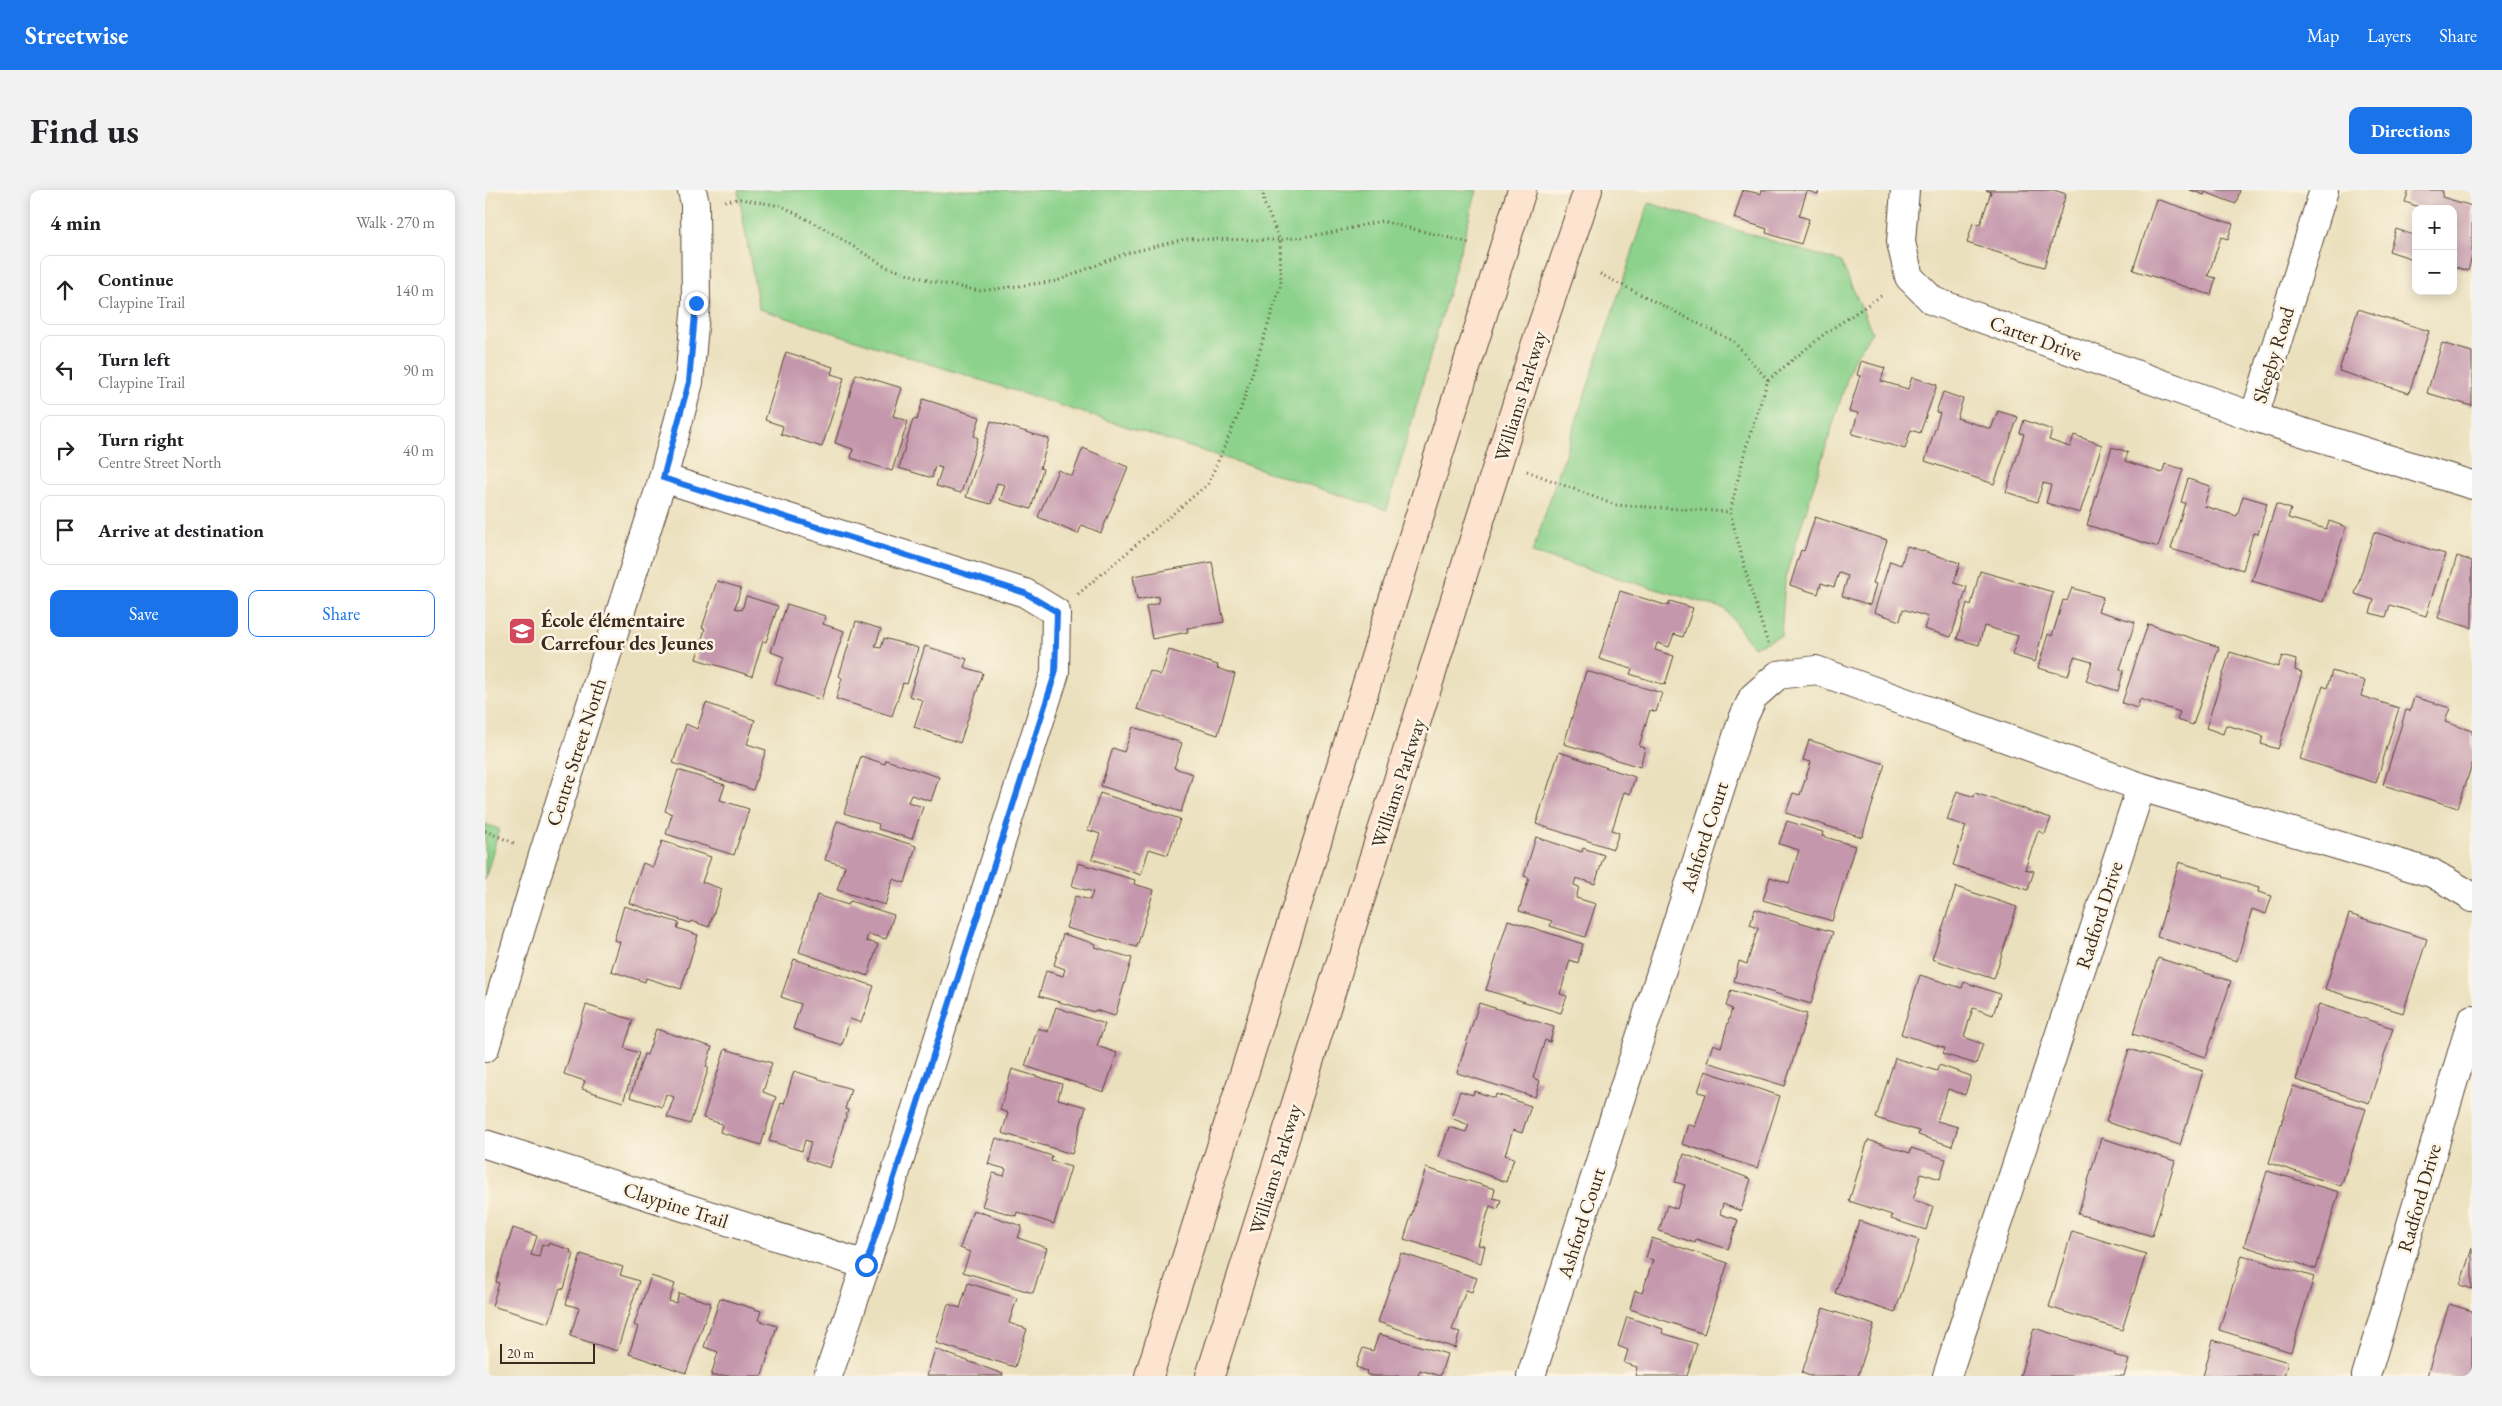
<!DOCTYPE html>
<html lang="en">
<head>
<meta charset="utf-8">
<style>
  :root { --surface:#fff; --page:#f2f2f2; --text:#202124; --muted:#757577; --line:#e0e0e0; --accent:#1a73e8 }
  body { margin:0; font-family:"EB Garamond",serif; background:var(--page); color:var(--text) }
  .controls { position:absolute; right:15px; top:15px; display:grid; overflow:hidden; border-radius:10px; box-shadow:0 2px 12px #0003 }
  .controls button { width:45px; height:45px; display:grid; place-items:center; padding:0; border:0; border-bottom:1px solid var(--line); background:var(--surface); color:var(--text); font:25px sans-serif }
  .scale { position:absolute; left:15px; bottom:12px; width:95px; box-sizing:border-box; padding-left:5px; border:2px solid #3b2a1e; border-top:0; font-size:14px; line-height:18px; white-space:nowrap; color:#3b2a1e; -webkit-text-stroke:4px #fcf5e5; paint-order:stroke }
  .stop { position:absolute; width:15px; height:15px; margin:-11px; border:4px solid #1a73e8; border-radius:50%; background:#fff }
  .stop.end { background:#1a73e8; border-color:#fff; box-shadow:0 1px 5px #0008 }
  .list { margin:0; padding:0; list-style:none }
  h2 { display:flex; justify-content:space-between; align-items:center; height:65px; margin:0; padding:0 20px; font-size:21px }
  h2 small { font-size:16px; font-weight:400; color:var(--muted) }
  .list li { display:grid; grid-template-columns:32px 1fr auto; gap:15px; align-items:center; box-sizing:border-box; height:70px; margin:0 10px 10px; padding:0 10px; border:1px solid var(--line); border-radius:10px }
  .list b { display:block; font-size:19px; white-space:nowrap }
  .list p { margin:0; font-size:16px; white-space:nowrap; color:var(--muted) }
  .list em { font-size:16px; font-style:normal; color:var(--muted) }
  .actions { display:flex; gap:10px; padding:15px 20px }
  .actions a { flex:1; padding:11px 0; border:1px solid var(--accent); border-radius:10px; text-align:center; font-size:18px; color:var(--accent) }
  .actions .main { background:var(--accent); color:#fff }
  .icon { flex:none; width:28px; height:28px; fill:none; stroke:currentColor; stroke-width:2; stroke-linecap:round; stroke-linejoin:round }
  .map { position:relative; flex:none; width:1987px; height:1186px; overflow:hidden; border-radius:10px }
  header { display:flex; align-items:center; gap:30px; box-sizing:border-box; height:70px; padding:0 25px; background:var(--accent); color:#fff }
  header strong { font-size:24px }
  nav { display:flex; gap:28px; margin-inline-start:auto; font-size:18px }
  .intro { display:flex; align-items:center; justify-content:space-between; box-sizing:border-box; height:120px; padding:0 30px }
  h1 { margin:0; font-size:35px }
  .button { padding:12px 22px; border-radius:10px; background:var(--accent); color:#fff; font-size:18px; font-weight:700 }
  main { display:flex; gap:30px; padding:0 30px }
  aside { flex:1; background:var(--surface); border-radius:10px; box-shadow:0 2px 12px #0003 }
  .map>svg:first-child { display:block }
  .green { fill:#8cd28c; stroke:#647e55 }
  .building { fill:#c497ac }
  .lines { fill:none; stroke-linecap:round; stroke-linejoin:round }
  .minor-casing { stroke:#554536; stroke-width:30 }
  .tertiary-casing { stroke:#554536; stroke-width:30 }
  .secondary-casing { stroke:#554536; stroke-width:30 }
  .path { stroke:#554536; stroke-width:3; stroke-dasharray:1 4; stroke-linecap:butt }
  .minor { stroke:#fff; stroke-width:28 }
  .tertiary { stroke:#fff; stroke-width:28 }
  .secondary { stroke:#fde4d0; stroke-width:28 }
  .route { stroke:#1a73e8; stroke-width:6 }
  .labels { text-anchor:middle; stroke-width:5; stroke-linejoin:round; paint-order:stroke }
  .street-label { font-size:20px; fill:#3b2a1e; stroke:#fcf5e5 }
  .poi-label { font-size:20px; font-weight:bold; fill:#3b2a1e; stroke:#fcf5e5; text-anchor:start }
</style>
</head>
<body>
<header>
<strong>Streetwise</strong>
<nav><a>Map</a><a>Layers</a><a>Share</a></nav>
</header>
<div class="intro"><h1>Find us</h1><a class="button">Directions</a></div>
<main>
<aside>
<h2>4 min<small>Walk · 270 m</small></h2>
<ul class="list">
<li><svg class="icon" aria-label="ahead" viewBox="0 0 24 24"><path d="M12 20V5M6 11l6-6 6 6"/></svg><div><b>Continue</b><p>Claypine Trail</p></div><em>140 m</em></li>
<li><svg class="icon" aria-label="left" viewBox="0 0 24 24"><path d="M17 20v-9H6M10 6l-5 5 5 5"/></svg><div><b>Turn left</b><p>Claypine Trail</p></div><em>90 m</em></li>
<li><svg class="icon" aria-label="right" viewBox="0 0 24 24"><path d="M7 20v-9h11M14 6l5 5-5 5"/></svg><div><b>Turn right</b><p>Centre Street North</p></div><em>40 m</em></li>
<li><svg class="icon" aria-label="arrive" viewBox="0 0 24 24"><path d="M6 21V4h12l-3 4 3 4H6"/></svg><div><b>Arrive at destination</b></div></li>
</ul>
<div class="actions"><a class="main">Save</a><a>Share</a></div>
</aside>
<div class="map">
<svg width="1987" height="1186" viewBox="0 0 1987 1186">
  <rect width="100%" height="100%" fill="#fcf5e5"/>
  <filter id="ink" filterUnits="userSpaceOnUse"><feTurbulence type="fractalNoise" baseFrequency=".02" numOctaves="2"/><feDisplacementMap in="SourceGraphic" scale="10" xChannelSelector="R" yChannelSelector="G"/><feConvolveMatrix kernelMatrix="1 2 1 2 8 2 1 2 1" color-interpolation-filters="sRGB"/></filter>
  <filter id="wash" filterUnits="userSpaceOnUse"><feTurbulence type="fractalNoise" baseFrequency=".0096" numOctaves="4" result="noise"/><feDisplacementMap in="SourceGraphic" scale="20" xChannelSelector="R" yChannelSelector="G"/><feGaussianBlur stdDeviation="1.12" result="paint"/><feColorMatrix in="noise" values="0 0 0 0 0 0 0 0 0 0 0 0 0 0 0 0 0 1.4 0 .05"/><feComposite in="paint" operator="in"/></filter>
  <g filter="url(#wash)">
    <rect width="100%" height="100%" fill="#ebe0bd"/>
    <g class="green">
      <polygon points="253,0 992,0 902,320 274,119"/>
      <polygon points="1164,13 1356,72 1387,142 1368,170 1300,388 1296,446 1268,457 1240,419 1047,363"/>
      <polygon points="0,634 14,639 0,690"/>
    </g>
    <g id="blocks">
      <g class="building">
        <polygon points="1258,0 1276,4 1277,0 1334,0 1333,4 1322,1 1314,26 1324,29 1316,54 1281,43 1282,39 1249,28"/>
        <polygon points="1501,0 1569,0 1581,4 1559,77 1482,53 1488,33 1495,35 1506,2"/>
        <polygon points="1705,0 1755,0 1751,14 1720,2 1719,5"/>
        <polygon points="1924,0 1954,0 1958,1 1957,7 1987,16 1987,66 1983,81 1968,76 1968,19 1940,19 1920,12"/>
        <polygon points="1671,9 1748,34 1743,49 1736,47 1723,86 1731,88 1726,105 1648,80"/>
        <polygon points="1911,39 1931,46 1931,70 1904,61"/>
        <polygon points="1873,119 1944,141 1924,203 1854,181"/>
        <polygon points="1957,153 1987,162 1987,216 1942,203"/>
        <polygon points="301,162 348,177 346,184 359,188 337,257 296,244 298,236 280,230"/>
        <polygon points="1376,171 1400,178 1396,191 1423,199 1427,187 1452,195 1435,243 1426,240 1420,259 1367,244 1373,223 1364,221 1375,186 1372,185"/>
        <polygon points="371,184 417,198 408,226 423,231 407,281 366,268 368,259 350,253"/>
        <polygon points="1458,202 1478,209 1472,228 1506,239 1513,221 1533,227 1509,294 1440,271 1455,223 1451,222"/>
        <polygon points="438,209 495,227 489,246 493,248 476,303 451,296 457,278 450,276 447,288 414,278 428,229 432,230"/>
        <polygon points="1539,230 1567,240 1564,250 1585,257 1589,245 1617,255 1595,323 1561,313 1566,295 1558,293 1552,312 1521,302 1539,244 1535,243"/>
        <polygon points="506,231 564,249 555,278 558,279 546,319 515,310 520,295 512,293 506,314 481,307"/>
        <polygon points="1627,257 1643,262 1640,271 1677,283 1680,274 1698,279 1673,357 1602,335"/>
        <polygon points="598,258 643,277 616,343 597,335 593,344 553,327 573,280 587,286"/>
        <polygon points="1703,289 1725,296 1719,316 1752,326 1758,306 1782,313 1773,344 1768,343 1758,380 1686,359 1700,313 1696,312"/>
        <polygon points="1791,314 1806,319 1803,328 1841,339 1844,331 1861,337 1838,412 1767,391"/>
        <polygon points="1330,327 1402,350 1388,393 1391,394 1385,415 1357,406 1363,386 1354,383 1349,397 1336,393 1333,404 1305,395 1316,360 1319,361"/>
        <polygon points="1889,342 1960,364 1941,426 1905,415 1901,427 1885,423 1889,410 1870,404"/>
        <polygon points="1422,356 1475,373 1469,393 1482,397 1466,447 1439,439 1443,427 1418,419 1415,431 1389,422 1405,371 1416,375"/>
        <polygon points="1972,366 1987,371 1987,438 1953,428"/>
        <polygon points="727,372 739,432 702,438 703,442 667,449 661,416 674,413 673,406 652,410 648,386"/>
        <polygon points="1495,381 1568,402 1550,472 1527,465 1533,446 1499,436 1494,455 1472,449 1482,413 1486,415"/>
        <polygon points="232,391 256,398 250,418 257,420 261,406 293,416 281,452 278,451 267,486 211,469 220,439 217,438"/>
        <polygon points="1587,398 1618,407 1613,421 1650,432 1635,479 1639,480 1633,501 1601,491 1607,472 1589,467 1583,486 1553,478 1563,444 1567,446 1578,410 1582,411"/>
        <polygon points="1135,401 1183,416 1185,411 1208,418 1198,447 1189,444 1184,457 1172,453 1170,460 1189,466 1180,495 1145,484 1147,479 1114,469"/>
        <polygon points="302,414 340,426 338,434 359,441 336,510 290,494 299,467 286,462"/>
        <polygon points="371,431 396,439 390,457 396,458 399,448 433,458 422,494 418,493 407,526 351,509 357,488 354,486"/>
        <polygon points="1663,434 1734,457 1708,535 1692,530 1695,522 1655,509 1652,518 1637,513"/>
        <polygon points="440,456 482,469 479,477 498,483 475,553 429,537 438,510 424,506"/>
        <polygon points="684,460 733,475 732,478 750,484 733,545 652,519 665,481 676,485"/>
        <polygon points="1745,462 1793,477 1797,466 1811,470 1810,480 1817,483 1793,559 1776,554 1778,546 1741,535 1738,544 1721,538"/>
        <polygon points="1101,481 1177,503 1171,522 1165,520 1154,556 1160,558 1155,577 1079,554"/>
        <polygon points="1847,481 1880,491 1876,506 1914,518 1891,593 1815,569 1838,496 1842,498"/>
        <polygon points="1929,507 1965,518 1960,532 1987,541 1987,574 1973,618 1898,595 1921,520 1925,521"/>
        <polygon points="221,513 270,530 262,554 281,560 268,600 188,573 201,534 212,539"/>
        <polygon points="648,537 697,553 689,578 708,584 696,622 616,596 628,558 639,562"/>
        <polygon points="1324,550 1400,574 1377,647 1301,623 1308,603 1315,605 1326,572 1318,570"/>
        <polygon points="1074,562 1150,587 1145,604 1139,602 1127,640 1134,643 1128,659 1051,634"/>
        <polygon points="376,566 400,574 401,570 454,587 446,611 426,605 423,612 438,617 427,649 393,639 394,634 359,623"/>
        <polygon points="193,580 240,595 235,610 264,619 249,665 181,644 187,624 180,621"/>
        <polygon points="1472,601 1489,607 1490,603 1566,628 1560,644 1553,641 1540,679 1549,681 1543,700 1468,675 1481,636 1462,630"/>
        <polygon points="615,603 695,629 683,665 664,659 656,685 607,669 615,644 603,640"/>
        <polygon points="352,631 431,656 420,693 408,689 400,715 352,700 360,676 340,670"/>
        <polygon points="1302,631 1338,642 1337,646 1370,656 1347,731 1278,710 1285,687 1304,693 1314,660 1294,654"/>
        <polygon points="1051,647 1097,662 1098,658 1119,665 1110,694 1091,688 1089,695 1094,697 1091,708 1111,714 1100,747 1065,736 1067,731 1034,721 1044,688 1039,686"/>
        <polygon points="177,651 226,667 217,692 237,699 224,737 206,731 205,733 144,713 158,673 168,677"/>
        <polygon points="1694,672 1739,686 1738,687 1774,698 1773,702 1787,706 1781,724 1767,719 1752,771 1672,747"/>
        <polygon points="593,673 650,690 649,694 669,700 652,757 581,738 590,706 605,710 608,702 587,696"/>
        <polygon points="1471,697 1532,717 1509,789 1447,769"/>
        <polygon points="332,705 363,715 365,711 409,725 401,749 383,744 381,751 393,754 383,786 314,762"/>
        <polygon points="139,716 194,733 192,738 213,745 196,799 161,788 160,792 126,781 135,752 129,750"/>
        <polygon points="1270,719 1348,742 1326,814 1249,791 1254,771 1262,774 1273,738 1265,735"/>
        <polygon points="1864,724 1942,749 1918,823 1840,799"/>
        <polygon points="1023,730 1098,754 1093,773 1085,770 1075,804 1082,806 1076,823 1001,800"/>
        <polygon points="578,744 611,754 610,757 647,768 630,826 610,820 609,822 554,806 561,781 578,786 580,779 569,775"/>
        <polygon points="1673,768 1746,791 1721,867 1648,844"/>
        <polygon points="309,769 389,796 376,833 365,829 357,855 308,839 316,814 296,807"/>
        <polygon points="1435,785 1477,798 1479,792 1515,804 1508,825 1488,818 1479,847 1498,854 1491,874 1458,864 1460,858 1416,844"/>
        <polygon points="1246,800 1322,824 1300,896 1222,872 1228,854 1236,857 1247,819 1241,816"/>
        <polygon points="994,813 1069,837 1065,852 1060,850 1048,888 1055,891 1050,907 972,883"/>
        <polygon points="1834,814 1908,838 1884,913 1811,890"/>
        <polygon points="101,815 148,830 139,858 154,863 138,912 97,899 100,891 79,884"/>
        <polygon points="571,817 620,834 612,856 632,863 619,902 540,876 553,838 563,842"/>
        <polygon points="171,839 227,857 221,877 224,877 205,934 182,927 189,907 181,904 177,917 145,907 159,864 162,865"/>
        <polygon points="240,859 287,873 278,902 291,907 276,955 235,942 237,934 218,928"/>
        <polygon points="1644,859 1718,881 1695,955 1621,932"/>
        <polygon points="1410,868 1452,881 1454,875 1486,886 1480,905 1463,899 1452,931 1473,937 1467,956 1433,945 1434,941 1391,928"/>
        <polygon points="527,879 577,894 573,909 601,917 587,964 517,943 523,923 515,920"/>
        <polygon points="309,881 366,899 360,919 363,920 345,978 321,970 326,952 320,950 317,961 284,951 296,913 299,914"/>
        <polygon points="1220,881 1295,906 1272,978 1197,954 1203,934 1210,937 1221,904 1213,902"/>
        <polygon points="1808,896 1881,919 1856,996 1784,973"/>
        <polygon points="975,901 988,905 989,901 1010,908 1011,904 1046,916 1037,943 1028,940 1020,965 1029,968 1021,992 954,967 964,937 981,942 984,935 966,928"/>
        <polygon points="511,948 567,966 566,971 586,977 569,1034 532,1022 531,1026 497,1016 508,983 519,986 521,979 503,974"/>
        <polygon points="1616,948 1690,971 1667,1046 1593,1024"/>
        <polygon points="1383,950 1425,963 1426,958 1461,969 1455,989 1436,983 1428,1010 1448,1016 1441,1040 1406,1029 1407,1025 1364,1011"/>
        <polygon points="1199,964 1266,989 1256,1021 1238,1014 1235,1024 1253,1030 1243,1059 1211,1049 1210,1053 1174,1041 1182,1015 1192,1019 1200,995 1190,992"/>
        <polygon points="941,978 1010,999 1008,1008 1016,1010 1013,1019 1005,1016 993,1055 1000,1056 996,1073 919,1049"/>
        <polygon points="1782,981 1854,1002 1831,1079 1759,1056"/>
        <polygon points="488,1020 537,1036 533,1048 562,1058 548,1103 478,1082 485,1062 475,1058"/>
        <polygon points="1374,1031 1434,1050 1410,1123 1350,1103"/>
        <polygon points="28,1038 52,1046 46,1065 54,1067 57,1054 63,1056 63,1053 86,1060 85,1063 89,1064 79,1099 75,1098 64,1133 7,1116 14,1093 11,1092"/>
        <polygon points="1587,1041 1661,1064 1637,1140 1564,1117"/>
        <polygon points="1167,1048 1243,1073 1219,1144 1145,1119 1150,1101 1157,1103 1168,1070 1161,1068"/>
        <polygon points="1987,1058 1987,1099 1975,1095"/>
        <polygon points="916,1063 992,1088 987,1102 981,1100 967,1140 975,1142 970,1158 893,1132"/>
        <polygon points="96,1064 138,1077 135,1085 154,1091 132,1161 85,1146 94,1118 81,1114"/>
        <polygon points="1757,1065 1829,1087 1806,1162 1734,1140"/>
        <polygon points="166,1086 190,1094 184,1111 191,1113 194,1103 226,1113 201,1183 144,1164 153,1137 149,1135"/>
        <polygon points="483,1093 532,1108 524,1133 542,1139 530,1177 451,1153 463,1114 475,1118"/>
        <polygon points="235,1108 276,1121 273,1130 292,1136 277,1186 226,1186 233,1162 219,1157"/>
        <polygon points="1964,1114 1987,1121 1987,1186 1942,1186"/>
        <polygon points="1338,1118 1389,1135 1373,1186 1325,1186 1317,1183"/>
        <polygon points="1142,1127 1178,1139 1177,1143 1212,1154 1202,1186 1150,1186 1152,1177 1139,1173 1143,1160 1133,1156"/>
        <polygon points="1549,1138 1630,1163 1629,1165 1644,1170 1639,1186 1535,1186"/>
        <polygon points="894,1144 962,1164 955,1186 935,1180 933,1186 887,1186 881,1184 882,1181 871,1177 878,1158 888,1161"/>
        <polygon points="1728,1150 1803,1172 1799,1186 1718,1186"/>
        <polygon points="450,1159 518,1184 517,1186 442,1186"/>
      </g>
    </g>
  </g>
  <g filter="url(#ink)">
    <use href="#blocks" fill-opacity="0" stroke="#554536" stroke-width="1"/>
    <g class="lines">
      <g class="minor-casing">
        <g id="minor">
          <polyline points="1420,0 1416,52 1424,87 1448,111 1769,227 1987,295"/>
          <polyline points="1769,227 1839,0"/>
          <polyline points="178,288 540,403 571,422 570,483 381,1075 343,1186"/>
          <polyline points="0,954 381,1075"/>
          <polyline points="1046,1186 1257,531 1268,507 1293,485 1331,480 1656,597 1947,683 1985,705 1987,708"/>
          <polyline points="1462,1186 1656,597"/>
          <polyline points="1881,1186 1987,829"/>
        </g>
      </g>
      <g class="tertiary-casing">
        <polyline id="tertiary" points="0,858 58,665 178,288 204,192 211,113 210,14 207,0"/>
      </g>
      <g class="secondary-casing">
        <g id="secondary">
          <polyline points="664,1186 1037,0"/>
          <polyline points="725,1186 1050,156 1103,0"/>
        </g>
      </g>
      <g class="path">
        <polyline points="240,11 255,9 297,16 342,40 401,77 446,91 494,101 572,91 639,64 700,49 795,50 845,43 896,31 985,53"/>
        <polyline points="1115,84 1248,151 1283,190 1261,257 1245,322 1265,397 1284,457"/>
        <polyline points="1283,190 1342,142 1399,104"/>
        <polyline points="1042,281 1130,315 1245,322"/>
        <polyline points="593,404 723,294 755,221 796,95 795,50 779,13 778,0"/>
        <polyline points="0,641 29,653"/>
      </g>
      <use href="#minor" class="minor"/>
      <use href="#tertiary" class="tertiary"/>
      <use href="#secondary" class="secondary"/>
    </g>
  </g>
  <g class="lines" filter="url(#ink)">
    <polyline class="route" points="211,113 204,192 178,288 540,403 572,422 570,484 381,1075"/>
  </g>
  <defs>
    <g id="school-square" transform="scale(1.4375)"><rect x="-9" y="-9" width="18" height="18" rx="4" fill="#d1495b" stroke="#fcf5e5"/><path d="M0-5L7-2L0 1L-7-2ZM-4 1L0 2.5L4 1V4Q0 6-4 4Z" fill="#fff"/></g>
  </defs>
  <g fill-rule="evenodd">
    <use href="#school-square" x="37" y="441"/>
  </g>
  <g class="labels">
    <g class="street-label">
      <text transform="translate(1551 148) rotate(20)" y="7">Carter Drive</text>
      <text transform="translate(1788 165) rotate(-73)" y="7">Skegby Road</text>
      <text transform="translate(1035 206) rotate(-73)" y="7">Williams Parkway</text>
      <text transform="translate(91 562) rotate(-72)" y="7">Centre Street North</text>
      <text transform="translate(913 593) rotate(-72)" y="7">Williams Parkway</text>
      <text transform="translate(1219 647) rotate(-72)" y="7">Ashford Court</text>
      <text transform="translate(1614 725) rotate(-72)" y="7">Radford Drive</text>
      <text transform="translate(790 979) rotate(-73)" y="7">Williams Parkway</text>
      <text transform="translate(1934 1008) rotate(-74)" y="7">Radford Drive</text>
      <text transform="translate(191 1015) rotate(18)" y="7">Claypine Trail</text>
      <text transform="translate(1096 1033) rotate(-72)" y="7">Ashford Court</text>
    </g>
    <g class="poi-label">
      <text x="56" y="437">École élémentaire<tspan x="56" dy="23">Carrefour des Jeunes</tspan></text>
    </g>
  </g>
</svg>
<div class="controls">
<button>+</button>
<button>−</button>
</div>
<div class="scale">20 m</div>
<div class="stop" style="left:381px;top:1075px"></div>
<div class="stop end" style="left:211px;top:113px"></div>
</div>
</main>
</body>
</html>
